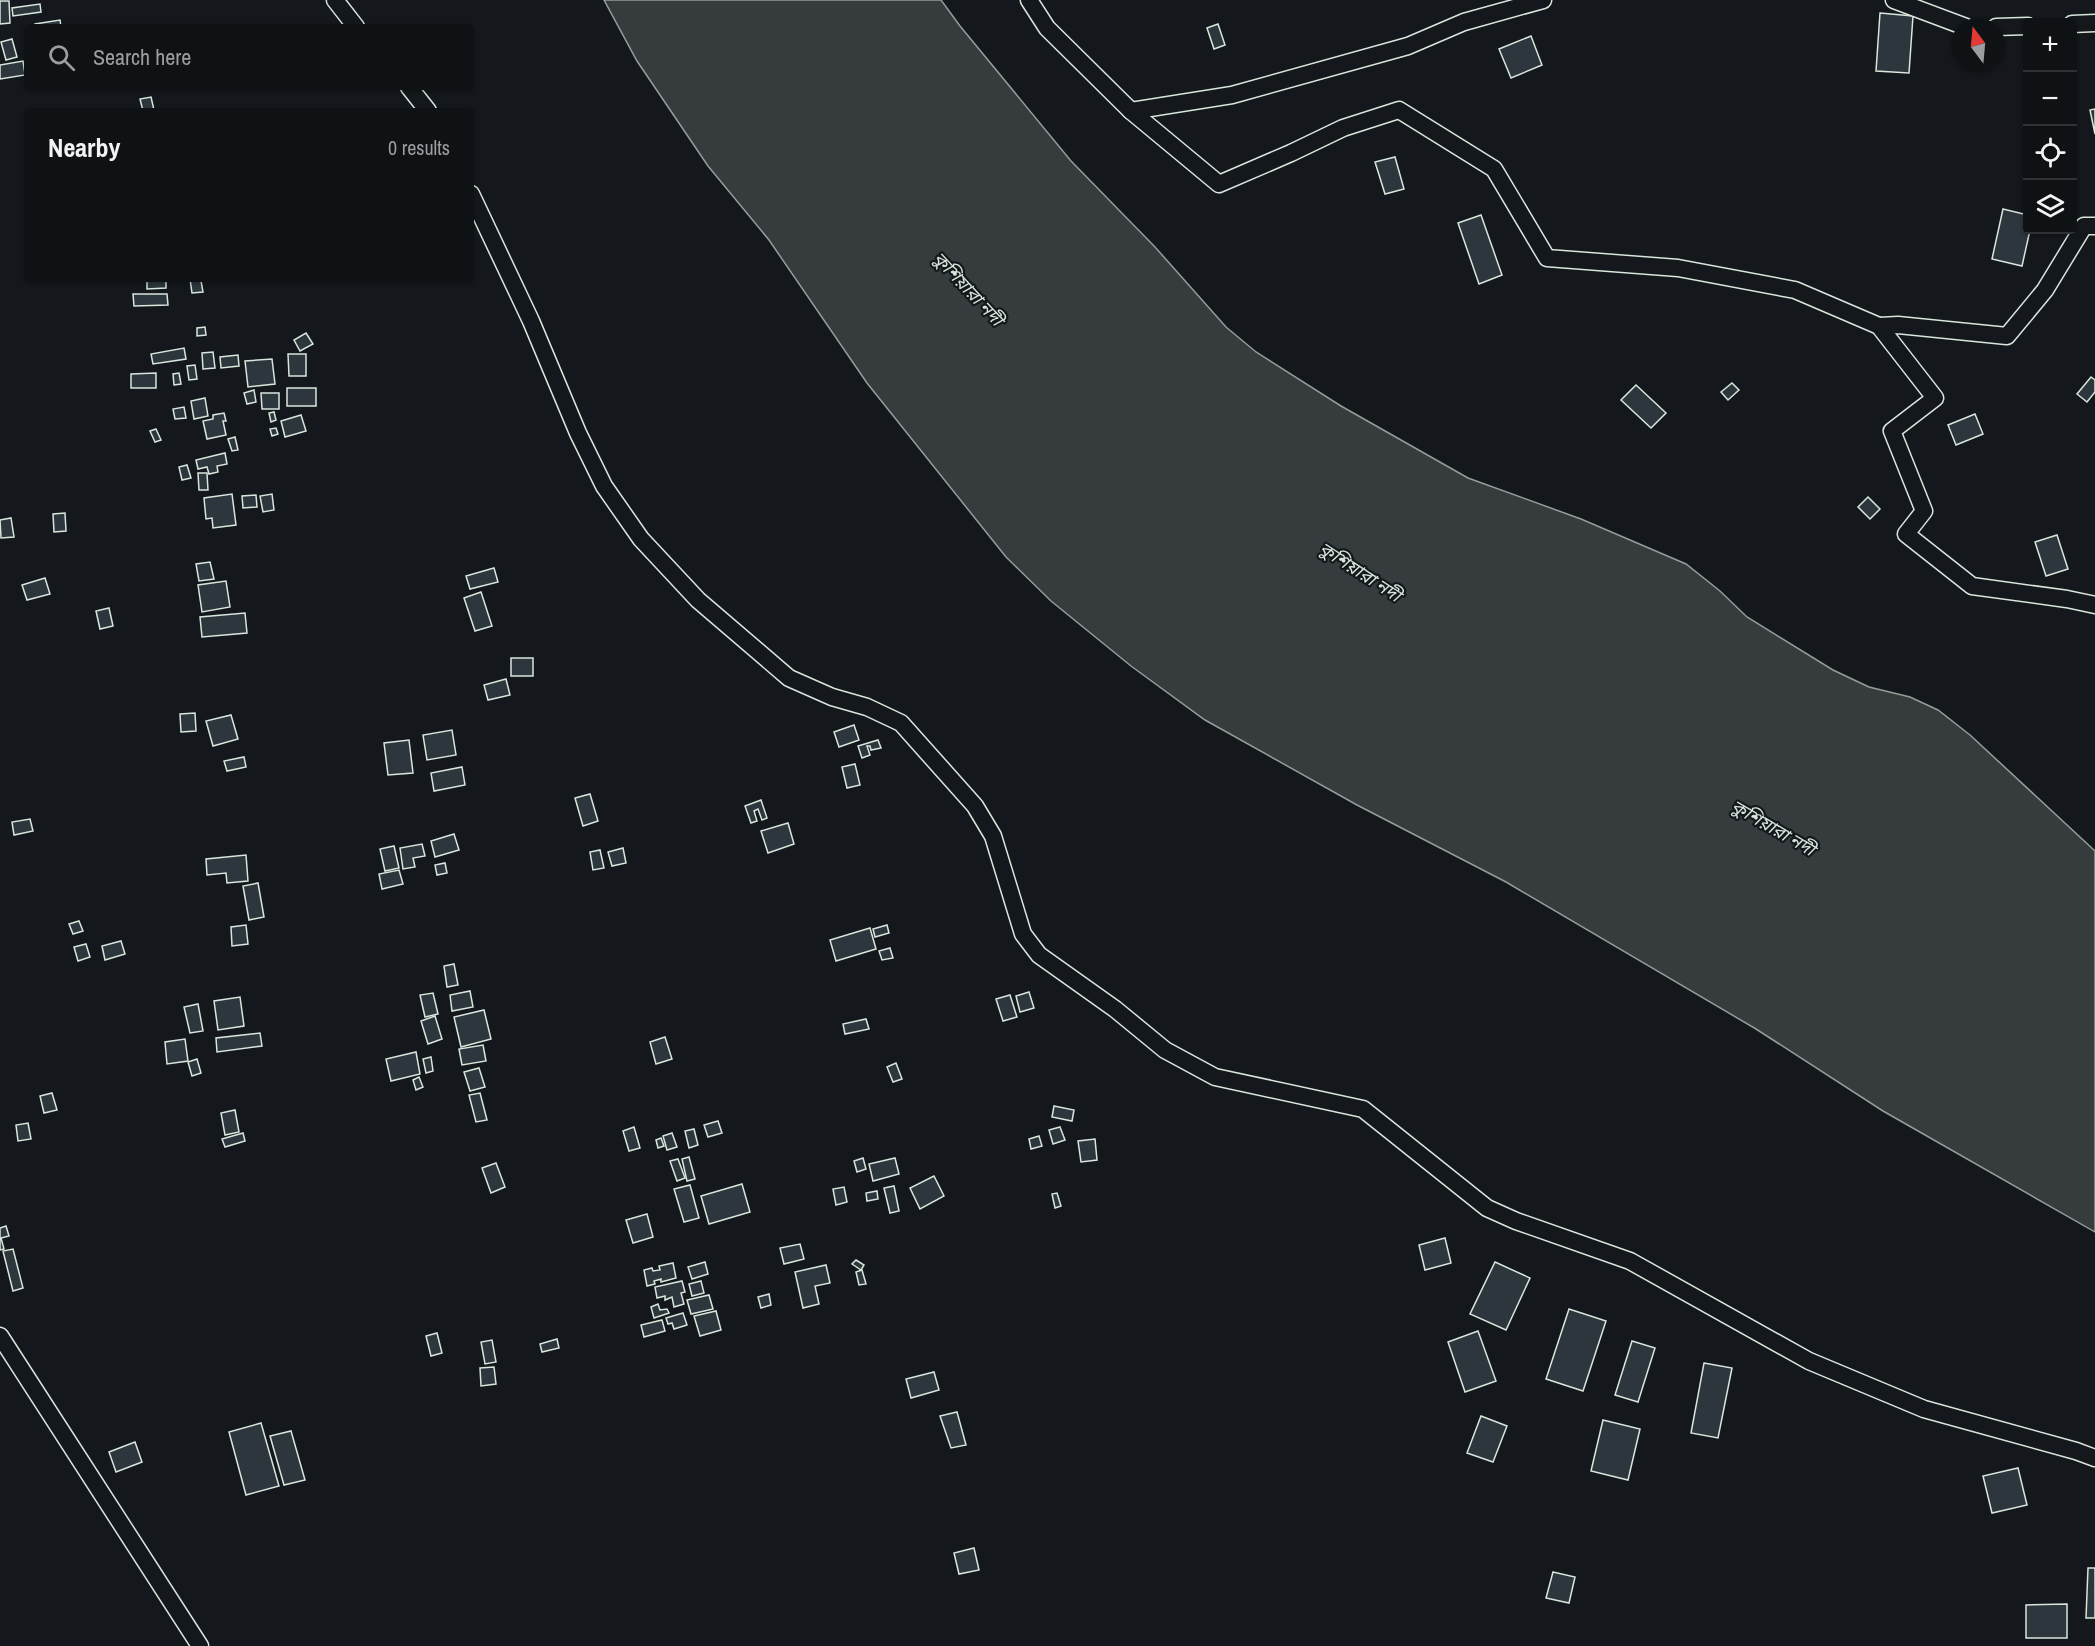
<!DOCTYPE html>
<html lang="en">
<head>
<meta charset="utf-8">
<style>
  :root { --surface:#0f1215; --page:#181b1e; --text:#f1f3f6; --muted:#9b9ea0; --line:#2f3234 }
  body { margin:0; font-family:"Archivo Narrow","Noto Sans Bengali",sans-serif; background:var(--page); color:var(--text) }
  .controls { position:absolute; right:18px; top:18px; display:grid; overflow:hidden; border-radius:6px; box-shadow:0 2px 4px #0004 }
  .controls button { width:54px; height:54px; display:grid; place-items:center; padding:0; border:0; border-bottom:2px solid var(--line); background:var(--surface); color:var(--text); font:30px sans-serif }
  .compass { position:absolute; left:1951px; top:18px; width:54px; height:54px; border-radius:50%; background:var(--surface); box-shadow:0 2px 4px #0004; rotate:344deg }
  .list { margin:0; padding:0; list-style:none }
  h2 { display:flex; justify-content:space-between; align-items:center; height:78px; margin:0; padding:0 24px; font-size:26px }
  h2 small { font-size:20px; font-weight:400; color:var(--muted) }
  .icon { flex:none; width:33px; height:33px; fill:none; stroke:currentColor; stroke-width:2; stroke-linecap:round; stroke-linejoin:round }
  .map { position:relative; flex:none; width:2095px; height:1646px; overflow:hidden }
  .search { position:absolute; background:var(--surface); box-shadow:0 2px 4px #0004; left:24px; top:24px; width:450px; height:66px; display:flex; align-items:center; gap:15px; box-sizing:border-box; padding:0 21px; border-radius:6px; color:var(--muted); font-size:22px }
  .panel { position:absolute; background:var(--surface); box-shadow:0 2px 4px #0004; left:24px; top:108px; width:450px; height:174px; border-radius:6px }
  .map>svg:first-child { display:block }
  .water { fill:#363b3e; stroke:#939e99; stroke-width:1.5 }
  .building { fill:#2c363c; stroke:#d8e6dc; stroke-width:1.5 }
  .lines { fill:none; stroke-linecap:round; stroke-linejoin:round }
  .minor-casing { stroke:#d8e6dc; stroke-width:19 }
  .minor { stroke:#14181c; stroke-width:16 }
  .labels { text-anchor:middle; stroke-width:4.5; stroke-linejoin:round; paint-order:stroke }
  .water-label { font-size:18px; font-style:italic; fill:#d8e6dc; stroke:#14181c }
</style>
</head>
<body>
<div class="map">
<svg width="2095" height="1646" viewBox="0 0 2095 1646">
  <rect width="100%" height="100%" fill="#14181c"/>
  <polygon class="water" points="604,0 941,0 960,26 1071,161 1155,247 1226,327 1256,352 1341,406 1468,478 1581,519 1686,564 1720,591 1747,617 1833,670 1869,687 1910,697 1938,710 1970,735 2095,851 2095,1232 1883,1111 1756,1029 1506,882 1357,805 1205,720 1131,666 1051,601 1006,557 867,383 769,240 708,166 637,61"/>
  <g class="building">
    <polygon points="0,1 9,1 10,23 0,24"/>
    <polygon points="40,4 41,12 13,16 12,8"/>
    <polygon points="1880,13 1913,16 1909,73 1876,71"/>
    <polygon points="60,20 61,27 35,27 35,24"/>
    <polygon points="1218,24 1225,45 1214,49 1207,28"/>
    <polygon points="1531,36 1542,65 1511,78 1499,49"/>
    <polygon points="12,39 17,57 6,60 1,42"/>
    <polygon points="23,61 25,75 0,79 0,65"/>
    <polygon points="151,97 154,110 143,111 140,99"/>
    <polygon points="2095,109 2095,134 2090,110"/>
    <polygon points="1395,157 1404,189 1385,194 1375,162"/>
    <polygon points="2003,209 2028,215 2028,230 2030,230 2022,266 1992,259"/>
    <polygon points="1481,215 1502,275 1479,284 1458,223"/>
    <polygon points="147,279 166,279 166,288 147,289"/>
    <polygon points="190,279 210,279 210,280 201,281 203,292 192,293"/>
    <polygon points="133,294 167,294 168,305 134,306"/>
    <polygon points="205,327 206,335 197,336 197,328"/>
    <polygon points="306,333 313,344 300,351 294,340"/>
    <polygon points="184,348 186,359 153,364 151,354"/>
    <polygon points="213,352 215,368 203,369 202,353"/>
    <polygon points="288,354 306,354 306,376 289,376"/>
    <polygon points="238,355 239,366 221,368 220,357"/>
    <polygon points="272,359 275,384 248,387 245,361"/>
    <polygon points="195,365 197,379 189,380 187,366"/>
    <polygon points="156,373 156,388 131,388 131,374"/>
    <polygon points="179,373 181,384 174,385 173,374"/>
    <polygon points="2091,377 2095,380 2095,392 2087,402 2077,394"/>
    <polygon points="1732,383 1739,390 1728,400 1721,392"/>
    <polygon points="1636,385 1666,413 1651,428 1621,400"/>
    <rect x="287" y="388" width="29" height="18"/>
    <polygon points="254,390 256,402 247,404 244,393"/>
    <polygon points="261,393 279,393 279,409 262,409"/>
    <polygon points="205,398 208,416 194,419 191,401"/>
    <polygon points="184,407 186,418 175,419 173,409"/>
    <polygon points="274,412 276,420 271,422 269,413"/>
    <polygon points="224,413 226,421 223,421 226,435 207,439 203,421 213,419 213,415"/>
    <polygon points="1975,414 1983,434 1956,445 1948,425"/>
    <polygon points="301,415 306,431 285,437 281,421"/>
    <polygon points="276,428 278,434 272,436 270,429"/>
    <polygon points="156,429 161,440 155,442 150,431"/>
    <polygon points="235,437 238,450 232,451 228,439"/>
    <polygon points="225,453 227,464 217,466 218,472 209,474 207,467 198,469 196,460"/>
    <polygon points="187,465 191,478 182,480 179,467"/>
    <polygon points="198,473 207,473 208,490 199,490"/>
    <polygon points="232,494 236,525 213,528 212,518 206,519 204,498"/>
    <polygon points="272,494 274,510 263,512 260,496"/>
    <polygon points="256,495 257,507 243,508 242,496"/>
    <polygon points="1868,497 1880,509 1870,519 1858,507"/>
    <polygon points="65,513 66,531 54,532 53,514"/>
    <polygon points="11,518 14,537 1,538 0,520"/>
    <polygon points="2057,535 2068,569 2046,576 2035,542"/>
    <polygon points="210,562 214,579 199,581 196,564"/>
    <polygon points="494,568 498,582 470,589 466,576"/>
    <polygon points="45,578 50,594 27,600 22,585"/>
    <polygon points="226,581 230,607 202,612 198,585"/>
    <polygon points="481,592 492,626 475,631 464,598"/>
    <polygon points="109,608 113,626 100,629 96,611"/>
    <polygon points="245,613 247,633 202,637 200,617"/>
    <rect x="511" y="658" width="22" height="18"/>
    <polygon points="506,679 510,695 488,700 484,685"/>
    <polygon points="195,713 196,731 181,732 180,714"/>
    <polygon points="231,715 238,739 213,746 206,721"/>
    <polygon points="854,725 859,740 839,747 834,732"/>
    <polygon points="452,730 456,755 427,760 423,735"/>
    <polygon points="409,740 413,773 388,775 384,743"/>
    <polygon points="878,740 881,748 871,750 870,746 867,746 870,755 862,758 858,746"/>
    <polygon points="244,757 246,767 227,771 224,761"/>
    <polygon points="855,764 860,785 847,788 842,767"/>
    <polygon points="462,767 465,785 434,791 431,773"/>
    <polygon points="590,794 598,821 583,826 575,798"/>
    <polygon points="761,800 767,818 762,820 758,809 754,811 757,821 751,823 745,806"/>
    <polygon points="30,819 33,831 14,835 12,822"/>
    <polygon points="788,823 794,844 768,853 761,831"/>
    <polygon points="454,834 459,850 435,857 431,841"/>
    <polygon points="422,844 425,856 413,858 415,867 403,869 400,848"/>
    <polygon points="394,846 399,868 385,871 380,849"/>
    <polygon points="623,848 626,863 612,866 608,852"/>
    <polygon points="600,850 604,868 593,870 590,852"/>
    <polygon points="246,855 248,881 227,883 226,873 207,875 206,859"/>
    <polygon points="445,863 447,873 437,875 435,865"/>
    <polygon points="399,870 403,884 382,889 379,874"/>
    <polygon points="258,883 264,917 249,920 243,886"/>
    <polygon points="79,921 83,931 73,934 69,924"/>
    <polygon points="246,925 248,944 232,946 231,927"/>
    <polygon points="887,925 889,933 875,937 873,929"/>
    <polygon points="870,928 876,949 836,961 830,940"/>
    <polygon points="121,941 125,954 105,960 102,946"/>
    <polygon points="86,944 90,957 78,961 74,947"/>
    <polygon points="890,948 893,958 882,960 879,951"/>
    <polygon points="454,964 458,985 447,987 444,966"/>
    <polygon points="470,991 473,1007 452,1011 450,995"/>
    <polygon points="1029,992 1034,1008 1020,1012 1016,996"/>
    <polygon points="433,993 438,1014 425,1017 420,995"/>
    <polygon points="1010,995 1017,1017 1003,1021 996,999"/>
    <polygon points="240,997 244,1026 218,1030 214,1001"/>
    <polygon points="198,1004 203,1031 190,1033 184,1007"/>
    <polygon points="484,1010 491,1039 461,1047 454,1017"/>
    <polygon points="435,1016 442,1039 428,1044 421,1021"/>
    <polygon points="866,1019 869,1029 845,1034 843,1024"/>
    <polygon points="260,1033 262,1046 217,1052 216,1038"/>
    <polygon points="665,1037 672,1059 656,1064 650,1042"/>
    <polygon points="185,1039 188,1061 167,1064 165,1042"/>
    <polygon points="483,1045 486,1061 462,1065 459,1049"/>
    <polygon points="416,1052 420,1074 391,1081 386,1059"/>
    <polygon points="431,1057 433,1071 426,1073 423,1059"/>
    <polygon points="197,1059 201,1073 192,1076 188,1062"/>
    <polygon points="896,1063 902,1079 893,1082 887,1067"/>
    <polygon points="479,1068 485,1087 470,1091 464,1072"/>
    <polygon points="419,1077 423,1087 416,1090 413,1080"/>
    <polygon points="52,1093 57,1110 44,1113 40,1096"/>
    <polygon points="480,1093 487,1120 476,1122 469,1095"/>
    <polygon points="1054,1106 1074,1110 1072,1121 1052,1117"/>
    <polygon points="235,1110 239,1132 225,1135 221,1113"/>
    <polygon points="718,1121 722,1133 708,1137 704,1125"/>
    <polygon points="28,1123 31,1139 18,1141 16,1125"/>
    <polygon points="634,1127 640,1148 629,1151 623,1131"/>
    <polygon points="1060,1127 1065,1140 1053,1144 1049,1130"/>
    <polygon points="694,1129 698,1145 689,1148 685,1131"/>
    <polygon points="243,1133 245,1141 225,1147 222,1139"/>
    <polygon points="672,1133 677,1147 667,1150 663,1136"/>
    <polygon points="1039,1136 1042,1146 1031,1149 1029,1139"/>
    <polygon points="661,1138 664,1146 658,1148 656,1140"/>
    <polygon points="1095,1139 1097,1160 1081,1162 1078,1141"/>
    <polygon points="689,1157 695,1179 687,1181 682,1159"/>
    <polygon points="863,1158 866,1169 857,1172 854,1161"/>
    <polygon points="895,1158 899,1174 873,1181 869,1164"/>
    <polygon points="678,1159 685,1178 677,1181 670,1161"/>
    <polygon points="496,1163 505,1187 491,1193 482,1168"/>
    <polygon points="934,1176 944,1196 920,1209 910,1188"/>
    <polygon points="742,1184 750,1212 709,1224 701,1196"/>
    <polygon points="690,1185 699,1218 684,1222 674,1189"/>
    <polygon points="894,1186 899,1211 890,1213 884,1188"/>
    <polygon points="844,1187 847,1202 836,1205 833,1189"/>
    <polygon points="877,1191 878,1199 867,1201 866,1193"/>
    <polygon points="1057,1193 1061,1206 1055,1208 1052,1194"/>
    <polygon points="647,1214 653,1237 633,1243 626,1220"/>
    <polygon points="6,1226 9,1236 1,1238 4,1249 0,1250 0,1228"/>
    <polygon points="1445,1238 1451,1263 1425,1270 1419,1245"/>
    <polygon points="800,1244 804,1259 784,1264 780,1248"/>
    <polygon points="13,1249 23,1288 13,1291 3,1251"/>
    <polygon points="856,1260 864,1265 861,1270 852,1264"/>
    <polygon points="705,1262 708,1274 692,1279 688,1267"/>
    <polygon points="1495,1262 1530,1278 1506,1330 1470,1314"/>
    <polygon points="673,1263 676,1278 661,1282 661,1279 654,1281 655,1284 647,1286 644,1270 652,1268 653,1271 660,1270 659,1266"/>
    <polygon points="826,1265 830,1283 815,1286 819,1304 803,1308 795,1272"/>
    <polygon points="862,1270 866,1284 859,1285 856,1272"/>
    <polygon points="682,1281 685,1292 681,1293 684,1304 674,1307 672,1297 665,1300 665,1296 657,1298 655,1287"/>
    <polygon points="701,1281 704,1293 692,1296 689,1284"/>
    <polygon points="769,1294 771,1305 761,1308 758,1297"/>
    <polygon points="709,1295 713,1309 691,1314 687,1300"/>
    <polygon points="658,1304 660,1310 667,1309 669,1313 654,1318 651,1307"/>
    <polygon points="1569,1309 1606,1321 1583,1391 1546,1379"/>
    <polygon points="716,1311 721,1330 700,1336 694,1316"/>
    <polygon points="683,1313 687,1325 674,1329 672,1323 668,1324 666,1318"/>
    <polygon points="662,1320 665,1331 644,1337 641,1325"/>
    <polygon points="1478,1331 1496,1381 1465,1392 1448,1342"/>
    <polygon points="437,1333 442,1353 431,1356 426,1336"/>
    <polygon points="557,1339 559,1348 542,1352 540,1344"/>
    <polygon points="492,1340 496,1362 485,1364 481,1342"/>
    <polygon points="1632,1341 1655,1348 1638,1402 1615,1395"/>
    <polygon points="1704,1363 1732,1368 1718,1438 1691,1433"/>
    <polygon points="494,1367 496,1384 481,1386 480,1368"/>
    <polygon points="934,1372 939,1390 911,1398 906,1379"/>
    <polygon points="957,1412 966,1445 951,1448 940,1416"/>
    <polygon points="1481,1416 1507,1426 1493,1462 1467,1453"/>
    <polygon points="1603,1420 1640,1429 1628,1480 1591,1471"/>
    <polygon points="261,1423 279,1486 246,1495 229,1432"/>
    <polygon points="291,1431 305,1480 284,1485 270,1436"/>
    <polygon points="135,1442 142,1462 116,1472 109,1452"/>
    <polygon points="2018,1468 2027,1505 1992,1513 1983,1476"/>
    <polygon points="974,1548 979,1570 959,1574 954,1553"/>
    <polygon points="2088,1568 2095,1568 2095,1618 2086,1618"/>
    <polygon points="1553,1572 1575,1577 1569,1603 1546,1598"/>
    <polygon points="2067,1604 2067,1638 2026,1638 2026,1605"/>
  </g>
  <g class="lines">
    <g class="minor-casing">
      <g id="minor">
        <polyline points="335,0 356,27"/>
        <polyline points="1029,0 1047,28 1131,111 1232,95 1408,46 1464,22 1543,0"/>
        <polyline points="1894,0 1966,27"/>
        <polyline points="2072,24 2095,23"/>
        <polyline points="1996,27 2028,26"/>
        <polyline points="409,87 428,111"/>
        <polyline points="1131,111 1219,184 1291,153 1343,128 1399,110 1494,169 1547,258 1678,268 1795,290 1879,326 1935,398 1892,431 1924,511 1906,534 1972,586 2067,599 2095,605"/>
        <polyline points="471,194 531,321 578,433 604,486 641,539 698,600 789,678 832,697 867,707 901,723 975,806 993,836 1023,934 1039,955 1115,1009 1165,1050 1215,1077 1363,1109 1487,1208 1516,1221 1630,1261 1809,1361 1924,1409 2076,1451 2095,1458"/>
        <polyline points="1879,326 1898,325 2007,336 2045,290 2084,226 2095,226"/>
        <polyline points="0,1336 200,1646"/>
      </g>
    </g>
    <use href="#minor" class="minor"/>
  </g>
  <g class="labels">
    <g class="water-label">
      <text transform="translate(968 289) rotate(47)" y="6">কুশিয়ারা নদী</text>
      <text transform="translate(1360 572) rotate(33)" y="6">কুশিয়ারা নদী</text>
      <text transform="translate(1773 828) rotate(30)" y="6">কুশিয়ারা নদী</text>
    </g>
  </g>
</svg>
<div class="controls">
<button>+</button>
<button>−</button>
<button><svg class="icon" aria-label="locate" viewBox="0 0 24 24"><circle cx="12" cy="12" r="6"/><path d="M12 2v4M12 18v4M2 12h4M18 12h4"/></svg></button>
<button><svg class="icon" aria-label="layers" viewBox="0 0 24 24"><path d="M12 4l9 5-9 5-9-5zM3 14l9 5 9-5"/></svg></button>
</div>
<svg class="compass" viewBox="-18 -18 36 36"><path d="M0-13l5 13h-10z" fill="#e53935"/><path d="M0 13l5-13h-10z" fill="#9b9ea0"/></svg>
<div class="search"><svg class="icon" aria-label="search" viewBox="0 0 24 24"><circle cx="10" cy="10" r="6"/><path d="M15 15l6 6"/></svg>Search here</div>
<section class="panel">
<h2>Nearby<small>0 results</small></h2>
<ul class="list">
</ul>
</section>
</div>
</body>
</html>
